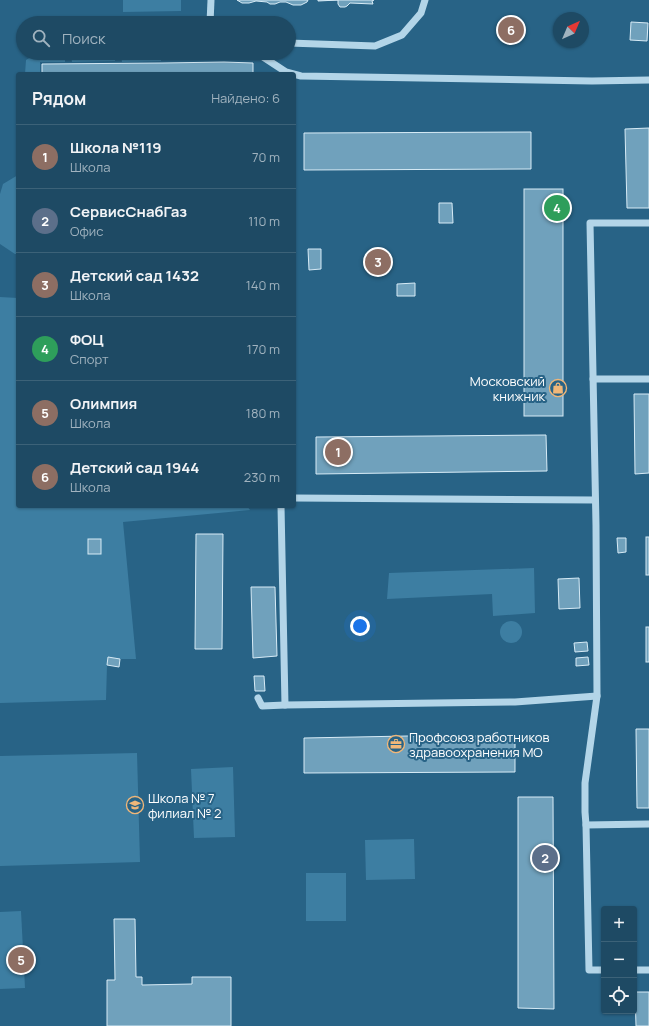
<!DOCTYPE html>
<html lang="ru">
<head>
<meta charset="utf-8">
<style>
  :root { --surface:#1e4a64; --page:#26516a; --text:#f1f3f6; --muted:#a1b3bf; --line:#3c6278; --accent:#f0b779 }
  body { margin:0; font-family:Manrope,sans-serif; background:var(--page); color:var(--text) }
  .controls { position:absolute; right:12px; bottom:12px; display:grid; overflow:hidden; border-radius:4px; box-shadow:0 1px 3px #0004 }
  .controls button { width:36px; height:36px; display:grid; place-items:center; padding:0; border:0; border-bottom:1px solid var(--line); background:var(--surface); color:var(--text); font:20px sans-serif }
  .compass { position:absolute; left:553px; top:12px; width:36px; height:36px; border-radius:50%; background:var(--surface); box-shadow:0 1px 3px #0004; rotate:44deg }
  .you { position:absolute; left:360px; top:626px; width:14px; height:14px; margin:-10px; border:3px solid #fff; border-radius:50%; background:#1a73e8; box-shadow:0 0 0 6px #1a73e833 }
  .badge { display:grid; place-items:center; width:26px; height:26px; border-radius:50%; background:var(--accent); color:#fff; font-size:13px; font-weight:700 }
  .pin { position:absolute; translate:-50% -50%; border:2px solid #fff; box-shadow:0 1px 4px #0006 }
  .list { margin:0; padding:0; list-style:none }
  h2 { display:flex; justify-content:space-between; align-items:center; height:52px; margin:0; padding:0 16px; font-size:17px }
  h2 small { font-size:13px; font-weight:400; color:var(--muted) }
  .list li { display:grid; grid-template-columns:26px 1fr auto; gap:12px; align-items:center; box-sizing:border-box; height:64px; padding:0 16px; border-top:1px solid var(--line) }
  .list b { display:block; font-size:15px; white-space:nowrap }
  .list p { margin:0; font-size:13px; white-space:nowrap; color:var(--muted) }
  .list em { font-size:13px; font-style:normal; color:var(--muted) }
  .icon { flex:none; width:22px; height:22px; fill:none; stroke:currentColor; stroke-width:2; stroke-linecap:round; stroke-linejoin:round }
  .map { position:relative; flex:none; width:649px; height:1026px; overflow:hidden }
  .search { position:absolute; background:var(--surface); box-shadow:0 1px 3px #0004; left:16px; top:16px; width:280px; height:44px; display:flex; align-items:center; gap:10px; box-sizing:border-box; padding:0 14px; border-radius:22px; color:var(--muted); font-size:15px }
  .panel { position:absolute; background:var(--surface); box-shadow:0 1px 3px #0004; left:16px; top:72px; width:280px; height:436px; border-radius:4px }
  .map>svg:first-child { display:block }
  .green { fill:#3d7ea2 }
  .building { fill:#70a1bc; stroke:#d7ebf6 }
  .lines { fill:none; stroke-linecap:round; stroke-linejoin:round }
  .minor { stroke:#b3d5e8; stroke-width:7 }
  .labels { text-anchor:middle; stroke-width:4; stroke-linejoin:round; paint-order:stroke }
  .poi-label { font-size:13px; fill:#fff; stroke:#286386; text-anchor:start }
</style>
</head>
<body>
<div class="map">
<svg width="649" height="1026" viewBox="0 0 649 1026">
  <rect width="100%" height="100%" fill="#286386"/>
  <g class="green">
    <polygon points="123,0 181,0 181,11 123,12"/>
    <polygon points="38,53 65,53 65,62 40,62 40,74 25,74 26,60"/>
    <polygon points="71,53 115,53 115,61 72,62"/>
    <polygon points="121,53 161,53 161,61 122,62"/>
    <polygon points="18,175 18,254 15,254 0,244 0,194 3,184"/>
    <polygon points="0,297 18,298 18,506 247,506 250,510 123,522 136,659 120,659 108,657 107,665 106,700 0,703"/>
    <polygon points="534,568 535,613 493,616 492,594 387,599 389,573"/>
    <circle cx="511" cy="632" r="11"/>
    <polygon points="137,753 140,862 0,866 0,756"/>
    <polygon points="233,767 235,837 194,838 191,769"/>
    <polygon points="414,839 415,879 366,880 365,840"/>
    <rect x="306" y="873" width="40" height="48"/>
    <polygon points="21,911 25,988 0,989 0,912"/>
  </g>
  <g class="building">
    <polygon points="237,0 308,0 307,2 301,5 293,5 286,2 280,2 275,4 270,4 267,2 256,1 249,3 242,3"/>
    <polygon points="318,0 374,0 372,1 373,4 350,3 347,6 345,7 340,7 338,4 338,0 318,1"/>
    <polygon points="631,22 648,23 647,41 630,40"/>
    <polygon points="224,62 253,63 253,74 42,74 42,64 163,63"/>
    <polygon points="649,128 649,208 627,208 625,129"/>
    <polygon points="531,132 531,169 304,170 304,133"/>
    <rect x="524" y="189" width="39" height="227"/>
    <polygon points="439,203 452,203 453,223 439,223"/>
    <polygon points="308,249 321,249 321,269 309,270"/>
    <polygon points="415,283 415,296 397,296 397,284"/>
    <polygon points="634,394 649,394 649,473 635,474"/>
    <polygon points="546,435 547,471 316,474 316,437"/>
    <polygon points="196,534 223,534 222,649 195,649"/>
    <rect x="646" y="537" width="3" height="38"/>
    <polygon points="617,538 626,538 626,552 618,553"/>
    <rect x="88" y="539" width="13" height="15"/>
    <polygon points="579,578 580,608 559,609 558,579"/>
    <polygon points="251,587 275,587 277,656 253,658"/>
    <rect x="646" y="627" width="3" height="35"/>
    <polygon points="587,642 588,651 575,652 574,643"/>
    <polygon points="108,657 120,659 119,667 107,665"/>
    <polygon points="588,657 589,665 576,666 576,658"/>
    <polygon points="254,676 264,676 265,691 255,691"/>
    <polygon points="636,729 649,729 649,808 637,808"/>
    <polygon points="407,736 515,736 515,772 304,773 304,738"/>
    <polygon points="518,797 553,797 554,1009 518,1008"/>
    <polygon points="114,919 135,919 136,977 142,977 142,985 192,984 192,977 231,977 231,1026 107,1026 107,980 115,980"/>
    <polygon points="635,992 649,992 649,1026 636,1026"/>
  </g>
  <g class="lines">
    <g class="minor">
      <polyline points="210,23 211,0"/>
      <polyline points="289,43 375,46 402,35 421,13 425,0"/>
      <polyline points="257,53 286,72 301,76 592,81 649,80"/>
      <polyline points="593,379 649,379"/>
      <polyline points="294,498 595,500"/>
      <polyline points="281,506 285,705 515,702 597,696"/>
      <polyline points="258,698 262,706 285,705"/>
      <polyline points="586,825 649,824"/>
      <polyline points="604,970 589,970 586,825 585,812 585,783 597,696 596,525 590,223 649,223"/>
      <polyline points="634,970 649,970"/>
    </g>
  </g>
  <defs>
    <g id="shop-ring" transform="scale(0.9)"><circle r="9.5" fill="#286386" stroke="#f0b779" stroke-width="1.5"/><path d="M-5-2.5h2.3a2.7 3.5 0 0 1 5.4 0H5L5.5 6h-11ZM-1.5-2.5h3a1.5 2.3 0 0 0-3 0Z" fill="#f0b779"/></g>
    <g id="office-ring" transform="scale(0.9)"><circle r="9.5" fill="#286386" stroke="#f0b779" stroke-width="1.5"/><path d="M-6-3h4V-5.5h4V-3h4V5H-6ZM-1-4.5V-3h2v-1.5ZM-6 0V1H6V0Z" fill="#f0b779"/></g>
    <g id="school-ring" transform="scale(0.9)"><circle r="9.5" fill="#286386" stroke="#f0b779" stroke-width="1.5"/><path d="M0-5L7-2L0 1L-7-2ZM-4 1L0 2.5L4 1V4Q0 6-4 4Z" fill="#f0b779"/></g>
  </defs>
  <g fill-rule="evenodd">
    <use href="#shop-ring" x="558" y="388"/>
    <use href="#office-ring" x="396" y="744"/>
    <use href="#school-ring" x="135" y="805"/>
  </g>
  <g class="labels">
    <g class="poi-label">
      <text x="545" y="386" text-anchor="end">Московский<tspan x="545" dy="15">книжник</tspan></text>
      <text x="409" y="742">Профсоюз работников<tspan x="409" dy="15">здравоохранения МО</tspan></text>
      <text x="148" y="803">Школа № 7<tspan x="148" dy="15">филиал № 2</tspan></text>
    </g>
  </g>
</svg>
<div class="controls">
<button>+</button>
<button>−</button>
<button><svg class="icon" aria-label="locate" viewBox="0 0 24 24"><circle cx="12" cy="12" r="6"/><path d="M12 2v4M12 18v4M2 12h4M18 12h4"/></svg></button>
</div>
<svg class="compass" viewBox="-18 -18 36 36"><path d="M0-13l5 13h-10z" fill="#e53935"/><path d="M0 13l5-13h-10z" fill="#a1b3bf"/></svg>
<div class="you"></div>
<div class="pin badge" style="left:338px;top:452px;background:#8d6e63">1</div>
<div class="pin badge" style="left:545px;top:858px;background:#5c6f8a">2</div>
<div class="pin badge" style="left:378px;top:262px;background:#8d6e63">3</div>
<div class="pin badge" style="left:557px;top:208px;background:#2e9e5b">4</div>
<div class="pin badge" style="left:21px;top:960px;background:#8d6e63">5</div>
<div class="pin badge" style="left:511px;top:30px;background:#8d6e63">6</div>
<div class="search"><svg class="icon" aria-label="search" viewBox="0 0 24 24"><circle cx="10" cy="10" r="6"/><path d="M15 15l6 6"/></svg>Поиск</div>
<section class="panel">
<h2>Рядом<small>Найдено: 6</small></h2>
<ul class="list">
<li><span class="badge" style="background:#8d6e63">1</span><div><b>Школа №119</b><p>Школа</p></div><em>70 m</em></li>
<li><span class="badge" style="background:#5c6f8a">2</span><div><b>СервисСнабГаз</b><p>Офис</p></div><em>110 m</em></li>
<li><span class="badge" style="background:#8d6e63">3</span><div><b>Детский сад 1432</b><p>Школа</p></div><em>140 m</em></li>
<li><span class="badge" style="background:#2e9e5b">4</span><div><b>ФОЦ</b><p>Спорт</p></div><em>170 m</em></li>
<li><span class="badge" style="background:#8d6e63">5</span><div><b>Олимпия</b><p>Школа</p></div><em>180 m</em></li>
<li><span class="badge" style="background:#8d6e63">6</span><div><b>Детский сад 1944</b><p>Школа</p></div><em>230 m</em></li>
</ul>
</section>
</div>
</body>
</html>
